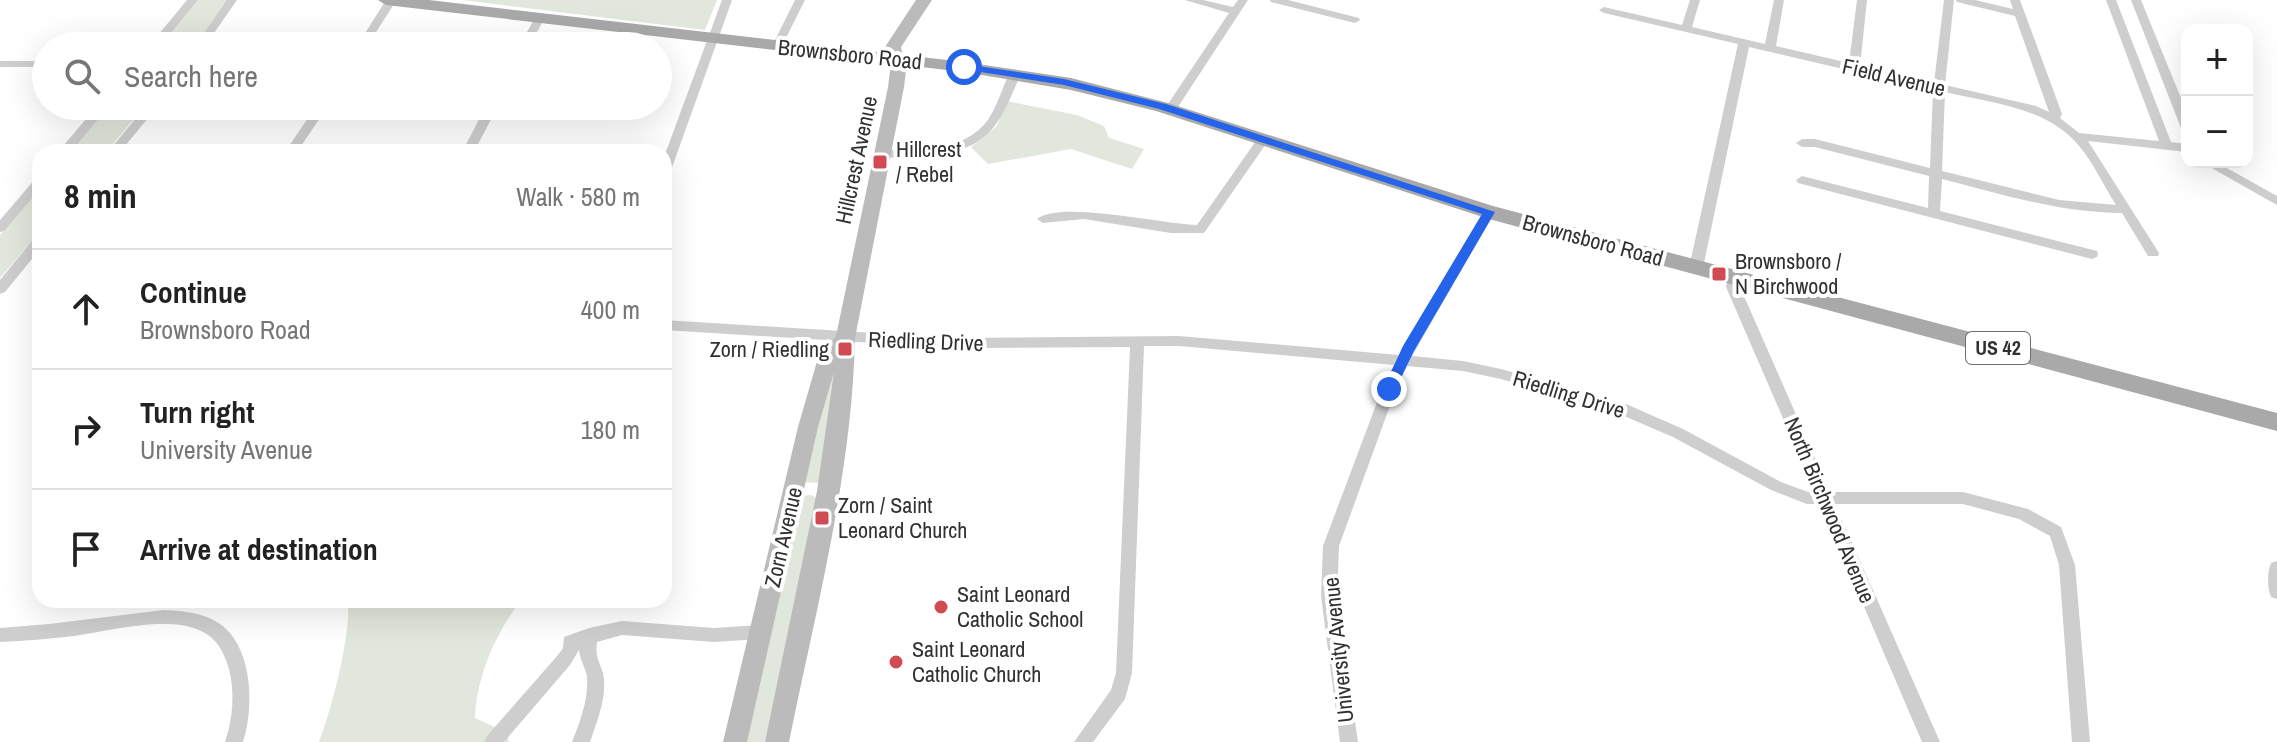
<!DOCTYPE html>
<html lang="en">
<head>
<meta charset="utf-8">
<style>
  :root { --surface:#fff; --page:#f6f6f6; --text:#222; --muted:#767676; --line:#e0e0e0 }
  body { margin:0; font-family:"Archivo Narrow",sans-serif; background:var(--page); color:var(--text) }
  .controls { position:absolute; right:24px; top:24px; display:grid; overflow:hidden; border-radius:16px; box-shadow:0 8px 32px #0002 }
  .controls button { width:72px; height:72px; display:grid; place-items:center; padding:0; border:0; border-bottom:2px solid var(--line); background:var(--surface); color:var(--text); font:40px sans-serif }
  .stop { position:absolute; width:24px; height:24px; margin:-18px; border:6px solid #2563eb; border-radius:50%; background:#fff }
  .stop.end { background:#2563eb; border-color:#fff; box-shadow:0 2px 8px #0008 }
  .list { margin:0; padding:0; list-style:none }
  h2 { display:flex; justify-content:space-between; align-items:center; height:104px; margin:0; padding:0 32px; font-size:34px }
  h2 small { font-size:26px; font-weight:400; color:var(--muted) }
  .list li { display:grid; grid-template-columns:52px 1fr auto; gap:24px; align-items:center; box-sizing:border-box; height:120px; padding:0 32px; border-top:2px solid var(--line) }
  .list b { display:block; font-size:30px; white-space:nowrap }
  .list p { margin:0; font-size:26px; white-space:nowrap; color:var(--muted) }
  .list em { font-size:26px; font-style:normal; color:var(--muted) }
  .icon { flex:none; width:44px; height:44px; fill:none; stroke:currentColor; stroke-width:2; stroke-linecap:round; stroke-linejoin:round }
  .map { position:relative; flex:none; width:2277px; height:742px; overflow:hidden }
  .search { position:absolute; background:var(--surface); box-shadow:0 8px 32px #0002; left:32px; top:32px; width:640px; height:88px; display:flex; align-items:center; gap:20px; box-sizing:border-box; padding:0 28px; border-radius:44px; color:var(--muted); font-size:30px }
  .panel { position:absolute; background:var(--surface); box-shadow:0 8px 32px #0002; left:32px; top:144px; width:640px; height:464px; border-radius:24px }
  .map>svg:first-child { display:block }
  .green { fill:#e1e7dc }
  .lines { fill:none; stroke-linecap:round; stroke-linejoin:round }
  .street { fill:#cecece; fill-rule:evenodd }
  .secondary { fill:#bbb; fill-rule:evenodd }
  .primary { fill:#a9a9a9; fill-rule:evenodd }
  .route { fill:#2563eb }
  .poi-dot { fill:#d14b52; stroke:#fff; stroke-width:3 }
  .labels { text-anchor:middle; stroke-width:8; stroke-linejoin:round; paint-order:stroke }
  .shield { fill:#fff; stroke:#6f6f6f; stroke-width:2 }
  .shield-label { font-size:20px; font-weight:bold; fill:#313131 }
  .street-label { font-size:22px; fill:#313131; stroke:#fff }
  .poi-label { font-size:22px; fill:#313131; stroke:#fff; text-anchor:start }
</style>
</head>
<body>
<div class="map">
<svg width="2277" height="742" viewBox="0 0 2277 742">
  <rect width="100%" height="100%" fill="#fff"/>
  <g class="green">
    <polygon points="198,0 230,0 195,46 159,46"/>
    <polygon points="462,0 717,0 705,30"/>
    <polygon points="1006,101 1077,115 1104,126 1109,138 1144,149 1132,169 1071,149 988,164 971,147 997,126"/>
    <polygon points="109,106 145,106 106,152 70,152"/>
    <polygon points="40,188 40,231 0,278 0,235"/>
    <polygon points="837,355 820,483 803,482"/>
    <polygon points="811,495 819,499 771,742 742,742 802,496"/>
    <path d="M348 600H521C495 635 477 675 475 718L507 733 509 742H319C332 708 351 636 348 600Z"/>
  </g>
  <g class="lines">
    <g class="street">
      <polygon points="187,0 198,0 160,46 149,46"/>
      <polygon points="227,0 237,0 205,46 195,46"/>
      <polygon points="386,0 396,1 367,46 357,46"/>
      <polygon points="722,0 732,0 670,173 664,177 664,157"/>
      <polygon points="795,0 805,0 782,46 777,49 773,48 772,46"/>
      <polygon points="1185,0 1203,0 1233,7 1238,0 1248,0 1174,113 1170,114 1164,110 1229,13"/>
      <polygon points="1270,0 1288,0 1359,18 1360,20 1355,23 1271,2"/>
      <path d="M1690 0H1700L1692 27 1765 44 1774 0H1784L1776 46 1849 63 1857 0H1867L1860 66 1934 83 1944 0H1954L1945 85 2036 106 2049 112 2015 16 1957 2 1956 0H1975L2013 9 2010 0H2020L2062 114 2060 118 2079 133 2159 141 2106 0H2116L2171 142 2187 144V152L2088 141 2159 253 2158 256H2148L2122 213C2060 213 2001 194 1942 179L1940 211 2097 251 2098 254 2097 257 2092 259 1798 183 1796 180 1802 176 1928 208 1929 176 1815 147H1802L1796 143 1802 139H1815L1930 168 1933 90 1749 47 1703 268 1696 273 1691 271 1689 268 1738 44 1604 13 1599 10 1604 7 1682 25ZM1945 92C1991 103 2048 107 2080 147 2094 164 2104 186 2116 205L2059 200 1942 171Z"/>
      <polygon points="2131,0 2141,0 2187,113 2187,132 2181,128"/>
      <polygon points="540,15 545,18 529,46 519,46 535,18"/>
      <rect x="0" y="61" width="46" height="6"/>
      <path d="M1015 71 1021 74C1013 91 1007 109 996 124 971 160 921 156 882 158L876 154 882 150C918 149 963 153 988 120 997 106 1002 89 1009 74Z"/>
      <polygon points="97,106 109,106 71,152 58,152"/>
      <polygon points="146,106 158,106 120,152 108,152"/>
      <polygon points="316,106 328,106 297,152 285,152"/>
      <polygon points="486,106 498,106 474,152 462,152"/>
      <path d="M1262 137 1268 141 1204 233H1171L1084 219 1043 223 1037 219C1058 200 1163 224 1197 225L1258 138Z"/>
      <polygon points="2201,162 2216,162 2277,196 2277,205"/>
      <polygon points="40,177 40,189 4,231 0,232 0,220 36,178"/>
      <polygon points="1489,208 1495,212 1412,356 1463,361 1501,369 1626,404 1683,429 1781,482 1808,492 1815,492 1726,287 1728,275 1738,275 1740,287 1830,492 1963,492 2028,509 2061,527 2075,565 2090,742 2072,742 2059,565 2050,536 2019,519 1963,504 1835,504 1940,742 1922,742 1820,504 1807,504 1771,490 1673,437 1617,413 1501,379 1463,371 1407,366 1396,389 1339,546 1337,596 1358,742 1340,742 1321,596 1323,546 1382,389 1394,365 1179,346 1144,346 1132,673 1125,699 1093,742 1074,742 1111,690 1116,673 1130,347 954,348 664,330 664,320 954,338 1179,336 1399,355 1485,209"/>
      <polygon points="40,236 40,249 5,292 0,294 0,280 35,237"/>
      <path d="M2277 561V599L2271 597C2267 588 2267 572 2271 563Z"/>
      <path d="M164 610C185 611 207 613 224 627 253 652 254 709 243 742H225C233 719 235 692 229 669 224 653 218 639 201 631 169 615 108 631 74 636 49 639 25 641 0 642V628L49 624Z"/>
      <path d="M622 621 714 628 760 625 766 627 768 632 766 637 760 639 714 642 622 635 597 642C595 657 599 660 603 673 608 695 597 721 590 742H572C580 722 589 698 587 676 585 667 580 660 579 650L570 665 504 742H484L487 736 558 655 563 648 564 637 589 628Z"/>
    </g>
    <path class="secondary" d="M916 0H932L901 47 906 71 904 87 855 338C852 474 816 609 789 742H765L817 491 834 372 818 427 747 742H723L798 427 818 358 836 336 888 87 890 71 885 47Z"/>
    <polygon class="primary" points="378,0 429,0 964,62 1071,78 1168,103 1493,206 2277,413 2277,431 1489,219 1156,111 1071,90 964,72 386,5"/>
  </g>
  <polygon class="route" points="964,64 1064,79 1166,104 1495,212 1414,351 1394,392 1389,394 1383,389 1403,346 1482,214 1159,109 1064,85 961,69 959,67"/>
  <g class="poi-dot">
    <rect x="872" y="154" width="16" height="16" rx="4"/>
    <rect x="1711" y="266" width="16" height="16" rx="4"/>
    <rect x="837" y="341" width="16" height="16" rx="4"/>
    <rect x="814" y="510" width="16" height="16" rx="4"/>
    <circle cx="941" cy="607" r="8"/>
    <circle cx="896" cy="662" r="8"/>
  </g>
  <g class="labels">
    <rect class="shield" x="1966" y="332" width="64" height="32" rx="6"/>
    <g class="shield-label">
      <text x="1998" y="355">US 42</text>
    </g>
    <g class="street-label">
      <text transform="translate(850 54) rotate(6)" y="8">Brownsboro Road</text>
      <text transform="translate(1894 77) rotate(13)" y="8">Field Avenue</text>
      <text transform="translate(856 160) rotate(-78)" y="8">Hillcrest Avenue</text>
      <text transform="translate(1593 240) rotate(15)" y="8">Brownsboro Road</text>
      <text transform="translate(926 341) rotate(2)" y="8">Riedling Drive</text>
      <text transform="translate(1569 394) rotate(17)" y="8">Riedling Drive</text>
      <text transform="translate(1830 510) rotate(67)" y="8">North Birchwood Avenue</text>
      <text transform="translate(783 537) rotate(-77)" y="8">Zorn Avenue</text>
      <text transform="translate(1338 650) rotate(-96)" y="8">University Avenue</text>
    </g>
    <g class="poi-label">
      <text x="896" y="157">Hillcrest<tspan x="896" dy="25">/ Rebel</tspan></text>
      <text x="1735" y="269">Brownsboro /<tspan x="1735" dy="25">N Birchwood</tspan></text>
      <text x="829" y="357" text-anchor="end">Zorn / Riedling</text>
      <text x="838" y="513">Zorn / Saint<tspan x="838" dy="25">Leonard Church</tspan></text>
      <text x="957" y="602">Saint Leonard<tspan x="957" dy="25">Catholic School</tspan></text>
      <text x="912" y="657">Saint Leonard<tspan x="912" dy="25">Catholic Church</tspan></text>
    </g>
  </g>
</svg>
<div class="controls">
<button>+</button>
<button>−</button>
</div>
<div class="stop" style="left:964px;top:67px"></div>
<div class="stop end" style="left:1389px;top:389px"></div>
<div class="search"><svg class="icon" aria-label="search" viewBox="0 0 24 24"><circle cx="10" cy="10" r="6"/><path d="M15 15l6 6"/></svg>Search here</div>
<section class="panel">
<h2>8 min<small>Walk · 580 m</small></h2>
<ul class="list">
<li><svg class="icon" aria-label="ahead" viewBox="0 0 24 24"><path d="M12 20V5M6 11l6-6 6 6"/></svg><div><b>Continue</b><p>Brownsboro Road</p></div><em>400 m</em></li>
<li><svg class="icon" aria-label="right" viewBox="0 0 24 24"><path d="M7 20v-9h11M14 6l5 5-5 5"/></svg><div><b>Turn right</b><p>University Avenue</p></div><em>180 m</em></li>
<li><svg class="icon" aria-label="arrive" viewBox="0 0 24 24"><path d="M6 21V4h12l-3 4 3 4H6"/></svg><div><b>Arrive at destination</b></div></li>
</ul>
</section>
</div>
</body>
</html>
